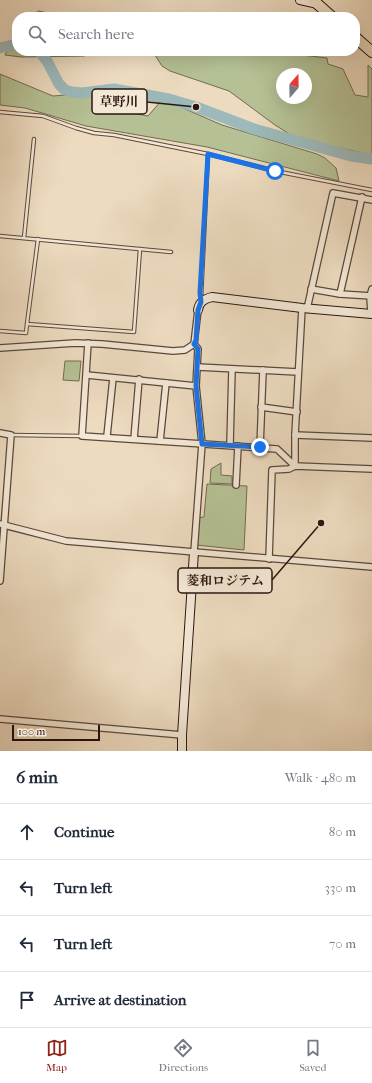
<!DOCTYPE html>
<html lang="en">
<head>
<meta charset="utf-8">
<style>
  :root { --surface:#fff; --page:#f6f6f7; --text:#1f2937; --muted:#747a83; --line:#e0e1e3; --accent:#8f2418 }
  body { margin:0; font-family:"IM FELL French Canon","Noto Serif JP",serif; background:var(--page); color:var(--text) }
  .compass { position:absolute; left:276px; top:68px; width:36px; height:36px; border-radius:50%; background:var(--surface); box-shadow:0 4px 16px #0002; rotate:20deg }
  .scale { position:absolute; left:12px; bottom:10px; width:88px; box-sizing:border-box; padding-left:4px; border:2px solid #2b160f; border-top:0; font-size:11px; line-height:14px; white-space:nowrap; color:#2b160f; -webkit-text-stroke:3px #f3e8d6; paint-order:stroke }
  .stop { position:absolute; width:12px; height:12px; margin:-9px; border:3px solid #1a73e8; border-radius:50%; background:#fff }
  .stop.end { background:#1a73e8; border-color:#fff; box-shadow:0 1px 4px #0008 }
  .list { margin:0; padding:0; list-style:none }
  h2 { display:flex; justify-content:space-between; align-items:center; height:52px; margin:0; padding:0 16px; font-size:17px }
  h2 small { font-size:13px; font-weight:400; color:var(--muted) }
  .list li { display:grid; grid-template-columns:26px 1fr auto; gap:12px; align-items:center; box-sizing:border-box; height:56px; padding:0 16px; border-top:1px solid var(--line) }
  .list b { display:block; font-size:15px; white-space:nowrap }
  .list em { font-size:13px; font-style:normal; color:var(--muted) }
  .icon { flex:none; width:22px; height:22px; fill:none; stroke:currentColor; stroke-width:2; stroke-linecap:round; stroke-linejoin:round }
  .map { position:relative; flex:none; width:372px; height:751px; overflow:hidden }
  .search { position:absolute; background:var(--surface); box-shadow:0 4px 16px #0002; left:12px; right:12px; top:12px; height:44px; display:flex; align-items:center; gap:10px; box-sizing:border-box; padding:0 14px; border-radius:16px; color:var(--muted); font-size:15px }
  .sheet { height:276px; background:var(--surface) }
  nav { display:flex; justify-content:space-around; align-items:center; box-sizing:border-box; height:56px; border-top:1px solid var(--line); background:var(--surface); font-size:11px; color:var(--muted) }
  nav a { display:grid; justify-items:center; gap:2px }
  nav .on { color:var(--accent) }
  .map>svg:first-child { display:block }
  .green { fill:#b5c195; stroke:#706c52; fill-rule:evenodd }
  .lines { fill:none; stroke-linecap:round; stroke-linejoin:round }
  .river { stroke:#9cb9bb; stroke-width:11 }
  .lane-casing { stroke:#5c473b; stroke-width:4.5 }
  .street-casing { stroke:#5c473b; stroke-width:8 }
  .secondary-casing { stroke:#2b160f; stroke-width:10 }
  .highway-casing { stroke:#2b160f; stroke-width:12 }
  .lane { stroke:#f3e8d6; stroke-width:2.5 }
  .street { stroke:#f3e8d6; stroke-width:5.5 }
  .secondary { stroke:#f3e8d6; stroke-width:8 }
  .highway { stroke:#eddbc0; stroke-width:10 }
  .route { stroke:#1a73e8; stroke-width:5 }
  .leader { fill:none; stroke:#2b160f; stroke-width:1.5 }
  .callout-dot { fill:#2b160f; stroke:#f3e8d6; stroke-width:1.5 }
  .callout { fill:#f3e8d6; stroke:#2b160f; stroke-width:1.5 }
  .callout-label { font-size:13px; text-anchor:middle; font-weight:bold; fill:#2b160f }
</style>
</head>
<body>
<div class="map">
<svg width="372" height="751" viewBox="0 0 372 751">
  <rect width="100%" height="100%" fill="#eddbc0"/>
  <filter id="stains"><feTurbulence type="fractalNoise" baseFrequency=".005" numOctaves="4"/><feColorMatrix values="0 0 0 0 .2 0 0 0 0 .09 0 0 0 0 .02 0 0 0 .5 -.17"/></filter>
  <radialGradient id="worn" r=".72"><stop offset=".6" stop-color="#630" stop-opacity="0"/><stop offset="1" stop-color="#630" stop-opacity=".3"/></radialGradient>
  <g class="green">
    <polygon points="39,11 64,17 28,17"/>
    <polygon points="17,33 17,51 95,51 84,56 21,57 5,55"/>
    <path d="M130 51H269L327 58 328 64 343 69 355 95 368 97V65L372 69V155L297 139 275 125 229 91 170 71 162 66 155 55ZM282 74H306V98H282Z"/>
    <polygon points="0,74 53,96 66,95 70,87 99,94 104,108 148,116 161,101 169,102 222,125 317,154 325,158 336,168 339,181 207,147 86,126 25,108 0,105"/>
    <polygon points="65,361 81,361 79,381 63,380"/>
    <polygon points="221,463 221,475 232,476 232,484 210,483 211,469"/>
    <polygon points="207,484 247,486 244,550 196,545 196,518 204,517"/>
  </g>
  <g class="lines">
    <g class="river">
      <polyline points="0,48 17,44"/>
      <polyline points="39,51 47,61 59,84 65,90 72,92 82,93 114,89 169,99 196,107 254,129 351,156 372,159"/>
    </g>
    <g class="lane-casing">
      <g id="lane">
        <polyline points="0,112 43,116 76,128 94,133 114,135 208,154 275,171 372,190"/>
        <polyline points="0,236 171,252"/>
        <polyline points="24,238 34,139"/>
        <polyline points="38,239 27,324 134,332 140,249"/>
        <polyline points="201,299 208,154"/>
        <polyline points="0,331 26,333 27,324"/>
        <polyline points="11,435 81,436"/>
      </g>
    </g>
    <g class="street-casing">
      <g id="street">
        <polyline points="311,289 340,294 372,296"/>
        <polyline points="340,294 362,197"/>
        <polyline points="307,309 333,193 372,200"/>
        <polyline points="371,314 370,296 372,289"/>
        <polyline points="88,343 82,436 277,449 295,466"/>
        <polyline points="0,348 75,343 102,344 173,351 185,350 194,344 198,310"/>
        <polyline points="198,367 298,372"/>
        <polyline points="87,375 196,386"/>
        <polyline points="261,407 297,412"/>
        <polyline points="0,433 11,435 0,581"/>
        <polyline points="295,435 372,438"/>
        <polyline points="107,436 113,378"/>
        <polyline points="134,439 139,379"/>
        <polyline points="160,441 166,383"/>
        <polyline points="230,445 232,369"/>
        <polyline points="260,447 263,370"/>
        <polyline points="295,466 295,435 302,308"/>
        <polyline points="236,485 238,446"/>
        <polyline points="0,524 66,541 372,567"/>
        <polyline points="194,552 202,444 196,386 198,349 194,344"/>
        <polyline points="269,559 272,470 289,469 295,466 372,469"/>
        <polyline points="0,719 182,735"/>
      </g>
    </g>
    <g class="secondary-casing">
      <g id="secondary">
        <polyline points="300,0 318,4"/>
        <path d="M198 310C199 302 204 299 212 297L302 308 372 314"/>
        <polyline points="182,751 182,735 194,552"/>
      </g>
    </g>
    <g class="highway-casing">
      <g id="highway">
        <polyline points="313,0 332,17"/>
        <polyline points="355,37 372,52"/>
      </g>
    </g>
    <use href="#lane" class="lane"/>
    <use href="#street" class="street"/>
    <use href="#secondary" class="secondary"/>
    <use href="#highway" class="highway"/>
  </g>
  <g class="lines">
    <polyline class="route" points="260,447 202,444 196,386 198,349 194,344 196,340 198,310 201,302 200,293 208,154 275,171"/>
  </g>
  <path class="leader" d="M196 107L147 102M321 523L272 580"/>
  <g class="callout-dot">
    <circle cx="196" cy="107" r="4"/>
    <circle cx="321" cy="523" r="4"/>
  </g>
  <g class="callout">
    <rect x="92" y="89" width="55" height="25" rx="4"/>
    <rect x="178" y="568" width="94" height="25" rx="4"/>
  </g>
  <g class="callout-label">
    <text x="119" y="106">草野川</text>
    <text x="225" y="585">菱和ロジテム</text>
  </g>
  <rect width="100%" height="100%" filter="url(#stains)"/>
  <rect width="100%" height="100%" fill="url(#worn)"/>
</svg>
<svg class="compass" viewBox="-18 -18 36 36"><path d="M0-13l5 13h-10z" fill="#e53935"/><path d="M0 13l5-13h-10z" fill="#747a83"/></svg>
<div class="scale">100 m</div>
<div class="stop" style="left:275px;top:171px"></div>
<div class="stop end" style="left:260px;top:447px"></div>
<div class="search"><svg class="icon" aria-label="search" viewBox="0 0 24 24"><circle cx="10" cy="10" r="6"/><path d="M15 15l6 6"/></svg>Search here</div>
</div>
<section class="sheet">
<h2>6 min<small>Walk · 480 m</small></h2>
<ul class="list">
<li><svg class="icon" aria-label="ahead" viewBox="0 0 24 24"><path d="M12 20V5M6 11l6-6 6 6"/></svg><div><b>Continue</b></div><em>80 m</em></li>
<li><svg class="icon" aria-label="left" viewBox="0 0 24 24"><path d="M17 20v-9H6M10 6l-5 5 5 5"/></svg><div><b>Turn left</b></div><em>330 m</em></li>
<li><svg class="icon" aria-label="left" viewBox="0 0 24 24"><path d="M17 20v-9H6M10 6l-5 5 5 5"/></svg><div><b>Turn left</b></div><em>70 m</em></li>
<li><svg class="icon" aria-label="arrive" viewBox="0 0 24 24"><path d="M6 21V4h12l-3 4 3 4H6"/></svg><div><b>Arrive at destination</b></div></li>
</ul>
</section>
<nav>
<a class="on"><svg class="icon" aria-label="map" viewBox="0 0 24 24"><path d="M3 6l6-2 6 2 6-2v14l-6 2-6-2-6 2zM9 4v14M15 6v14"/></svg>Map</a>
<a><svg class="icon" aria-label="directions" viewBox="0 0 24 24"><path d="M12 3l9 9-9 9-9-9zM9 14v-3h6M13 9l2 2-2 2"/></svg>Directions</a>
<a><svg class="icon" aria-label="saved" viewBox="0 0 24 24"><path d="M7 4h10v16l-5-4-5 4z"/></svg>Saved</a>
</nav>
</body>
</html>
